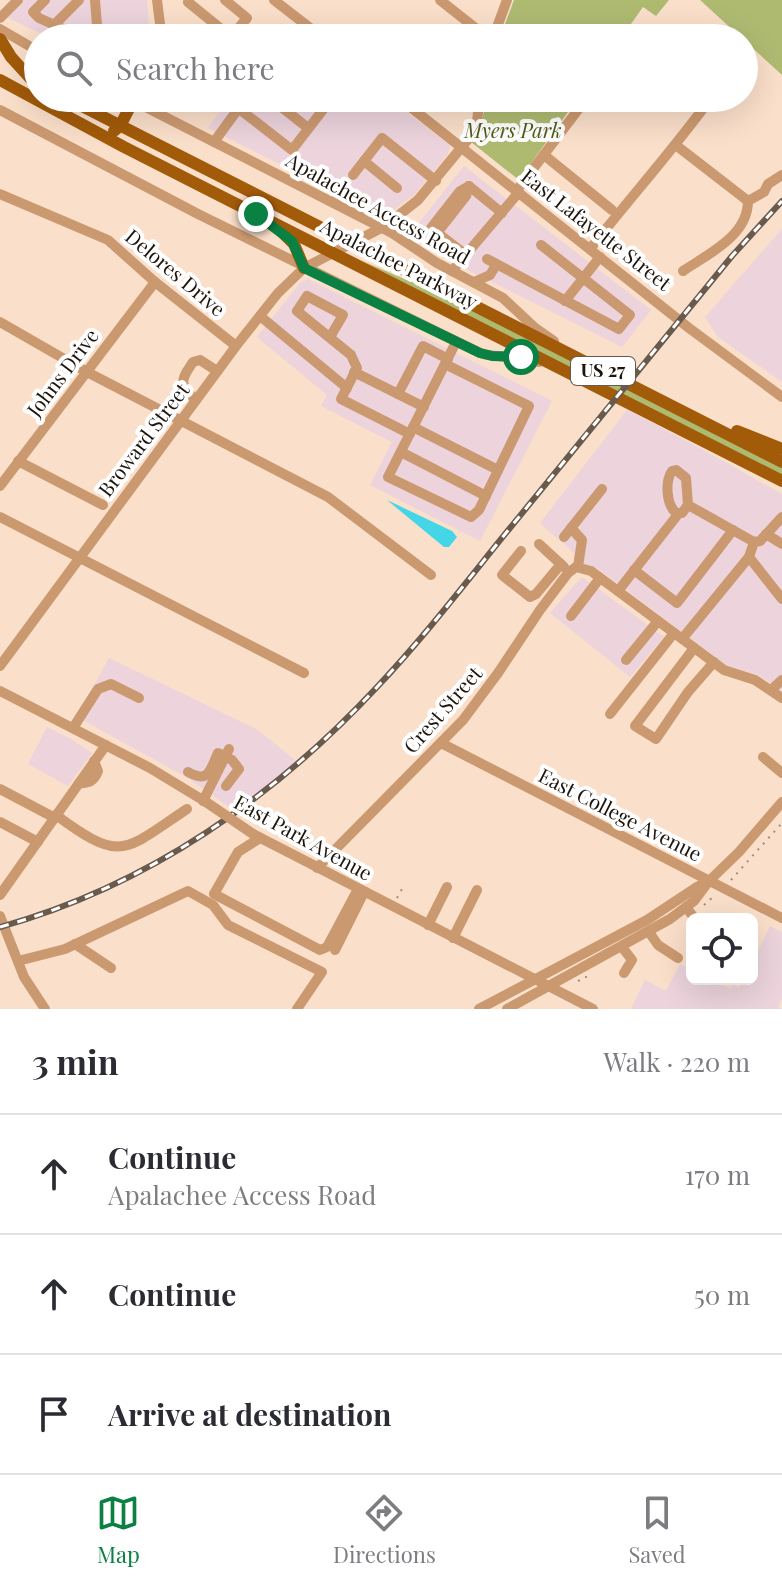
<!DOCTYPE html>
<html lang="en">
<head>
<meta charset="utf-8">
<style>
  :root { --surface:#fff; --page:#f7f7f7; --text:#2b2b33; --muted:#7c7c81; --line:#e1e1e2; --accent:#0b8043 }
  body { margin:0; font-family:"Playfair Display",serif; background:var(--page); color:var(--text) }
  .controls { position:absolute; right:24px; bottom:24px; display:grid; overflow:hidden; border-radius:12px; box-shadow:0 8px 32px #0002 }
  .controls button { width:72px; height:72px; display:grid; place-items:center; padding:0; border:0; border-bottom:2px solid var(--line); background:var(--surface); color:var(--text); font:40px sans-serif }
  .stop { position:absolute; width:24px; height:24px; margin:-18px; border:6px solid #0b8043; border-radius:50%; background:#fff }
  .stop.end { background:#0b8043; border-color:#fff; box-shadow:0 2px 8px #0008 }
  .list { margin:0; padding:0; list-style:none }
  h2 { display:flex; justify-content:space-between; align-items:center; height:104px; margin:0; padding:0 32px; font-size:34px }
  h2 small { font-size:26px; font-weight:400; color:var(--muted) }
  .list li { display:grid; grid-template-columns:52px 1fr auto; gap:24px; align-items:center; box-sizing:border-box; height:120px; padding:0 32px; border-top:2px solid var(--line) }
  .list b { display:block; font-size:30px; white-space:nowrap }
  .list p { margin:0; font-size:26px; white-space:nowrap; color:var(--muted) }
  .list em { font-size:26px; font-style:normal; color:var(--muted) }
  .icon { flex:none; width:44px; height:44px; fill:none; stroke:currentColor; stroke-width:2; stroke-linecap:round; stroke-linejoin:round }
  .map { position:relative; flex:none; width:782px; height:1009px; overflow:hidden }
  .search { position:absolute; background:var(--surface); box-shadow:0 8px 32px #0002; left:24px; right:24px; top:24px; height:88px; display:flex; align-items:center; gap:20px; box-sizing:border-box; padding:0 28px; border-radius:44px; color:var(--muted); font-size:30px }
  .sheet { height:464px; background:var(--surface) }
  nav { display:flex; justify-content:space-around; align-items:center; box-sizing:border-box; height:112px; border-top:2px solid var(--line); background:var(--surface); font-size:22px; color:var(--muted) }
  nav a { display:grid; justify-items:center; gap:4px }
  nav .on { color:var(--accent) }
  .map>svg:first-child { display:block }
  .commercial { fill:#ecd3dc }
  .green { fill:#afba71 }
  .water { fill:#44d6e7 }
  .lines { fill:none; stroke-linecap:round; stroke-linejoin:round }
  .path { stroke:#a18d7d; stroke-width:2; stroke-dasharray:2 6; stroke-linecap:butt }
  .minor { stroke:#cb9970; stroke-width:10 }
  .major { stroke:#a25b09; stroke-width:12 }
  .rail-casing { stroke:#695a4e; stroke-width:6 }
  .rail { stroke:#fff; stroke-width:3; stroke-dasharray:9; stroke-linecap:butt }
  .minor-bridge { stroke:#cb9970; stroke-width:10 }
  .route { stroke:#0b8043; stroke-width:10 }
  .labels { text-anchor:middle; stroke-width:8; stroke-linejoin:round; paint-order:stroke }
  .shield { fill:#fff; stroke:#615a55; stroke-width:2 }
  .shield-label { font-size:18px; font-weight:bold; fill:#1d140c }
  .park-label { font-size:20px; font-style:italic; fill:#545b15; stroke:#fff }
  .street-label { font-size:20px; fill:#1d140c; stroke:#fff }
</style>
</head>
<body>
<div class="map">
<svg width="782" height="1009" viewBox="0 0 782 1009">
  <rect width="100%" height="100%" fill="#fadfca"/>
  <g class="commercial">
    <polygon points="23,0 147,0 149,28 147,38 50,38 6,17"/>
    <polygon points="230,98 388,98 450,145 448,154 415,194 385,217 208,128"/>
    <polygon points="464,166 651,310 622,347 454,263 411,233"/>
    <polygon points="782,229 782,382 718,337 705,317"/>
    <polygon points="308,279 552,401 480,541 370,485 392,442 321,406 327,395 257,337 300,283"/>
    <polygon points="627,410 698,447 782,494 782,691 758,675 726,665 597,568 573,564 575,554 540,523"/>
    <polygon points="582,577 664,637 630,677 550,613"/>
    <polygon points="109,658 258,730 296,761 235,811 186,777 77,717"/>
    <polygon points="47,727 73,740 92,753 68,786 28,764"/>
    <polygon points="770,926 782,932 782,999 778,1007 780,1009 631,1009 645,980 666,991 680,964 692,970 692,979 711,979 731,989 733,985 739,988 744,979 752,979 752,963"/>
  </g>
  <g class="green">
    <polygon points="514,0 669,0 656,16 643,7 621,38 500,38"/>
    <polygon points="700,0 782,0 782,75"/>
    <polygon points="487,98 578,98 519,180 471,142 480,129"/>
    <polygon points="360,260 435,292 782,468 782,476"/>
  </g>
  <polygon class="water" points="387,500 452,531 457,537 449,547 444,547"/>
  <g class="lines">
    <g class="path">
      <polyline points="731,880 782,823"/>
      <polyline points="397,898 403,887"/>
      <polyline points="704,905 714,896"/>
      <polyline points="578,981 590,975"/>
    </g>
    <g class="minor">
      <polyline points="45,0 33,12 39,18 84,38"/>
      <polyline points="95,0 98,38"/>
      <polyline points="157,0 161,32 158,38"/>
      <polyline points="189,0 188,2 231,37 247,18 225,0"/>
      <polyline points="274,0 323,38"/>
      <polyline points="440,0 488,38"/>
      <polyline points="0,18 18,0"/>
      <polyline points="54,25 79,0"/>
      <polyline points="0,29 38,51"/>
      <polyline points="294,38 305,24"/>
      <polyline points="493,38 507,0"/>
      <polyline points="128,98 392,233 437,263 503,298 534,327 554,341"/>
      <polyline points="270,98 308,128"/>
      <polyline points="399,98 689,328 782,397"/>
      <polyline points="238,108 292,150 332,98"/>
      <path d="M0 110 198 214 480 353C499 359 519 355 539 362"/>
      <polyline points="214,142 246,98"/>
      <polyline points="677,146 748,201"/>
      <polyline points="544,155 612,210"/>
      <polyline points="353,175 364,161"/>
      <polyline points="469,186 502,213"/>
      <polyline points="397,188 364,161 382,138 436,181"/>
      <polyline points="517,190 587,98"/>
      <polyline points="0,194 108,240 155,282 236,346"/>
      <polyline points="334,203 345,185"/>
      <polyline points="437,233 466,196 469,186"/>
      <path d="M590 249C630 198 673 150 711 98"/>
      <polyline points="466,255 431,228 460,191 469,186"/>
      <polyline points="487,259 619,329 630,315 541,245"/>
      <polyline points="452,271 519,192"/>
      <path d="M683 271C708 254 748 236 748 201L764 192 768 184 782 175"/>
      <polyline points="474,282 490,275 496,265"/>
      <polyline points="565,301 600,257"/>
      <polyline points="260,316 347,388"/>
      <polyline points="0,322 87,372 328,497 431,575"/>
      <polyline points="330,337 343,315 307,296 297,311 351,355 357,368 341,399 410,434"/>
      <polyline points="445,364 529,406 479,510 471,517 388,477 456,342"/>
      <polyline points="354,372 424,407"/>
      <polyline points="398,394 423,346 448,359"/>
      <path d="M196 400C179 384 180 381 193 362L200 360 217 371"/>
      <polyline points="413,427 498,470"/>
      <polyline points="401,452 486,496"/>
      <polyline points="18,461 103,505"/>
      <path d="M676 470 686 478 688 505 682 513H676C666 504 665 481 672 471Z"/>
      <polyline points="0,486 155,282"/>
      <polyline points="688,505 754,542 760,541 782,517"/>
      <polyline points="0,517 304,673"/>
      <polyline points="571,528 582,540 578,567"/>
      <polyline points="766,534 782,544"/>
      <polyline points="564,537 602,489"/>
      <polyline points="539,544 564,567"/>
      <polyline points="521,551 502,575 530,597 536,594 561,564"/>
      <polyline points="749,557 782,599"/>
      <polyline points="634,570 677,603 733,530"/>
      <polyline points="618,591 679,513"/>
      <polyline points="571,616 600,578"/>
      <polyline points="682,639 749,557 754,542"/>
      <polyline points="694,648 635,726 656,739 688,692 714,662"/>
      <polyline points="626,660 658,621"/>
      <polyline points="0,666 236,346 278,293 304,268 385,226 418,200 470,137 477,121 480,98"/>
      <polyline points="771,690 782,680"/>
      <polyline points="0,691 150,768 206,802"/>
      <polyline points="610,714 674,633"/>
      <polyline points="73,728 98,689 111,684 139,698"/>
      <polyline points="441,743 782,918"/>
      <polyline points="763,757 782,773"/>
      <path d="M188 772C209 784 210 770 218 753L232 760 239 769 226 786"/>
      <path d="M79 783C89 784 95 780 98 771L94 761"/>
      <polyline points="0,789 55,818"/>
      <polyline points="203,801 229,749"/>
      <path d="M56 815C122 864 124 851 187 809"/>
      <polyline points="0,822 38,842"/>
      <polyline points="253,834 593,1009"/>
      <polyline points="260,838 238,852 214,894 320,950 327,947 358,889"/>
      <polyline points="317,868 463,720 498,673 540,610 568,573 576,567 591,571 724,670 755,680 782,698"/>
      <polyline points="0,895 106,745"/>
      <polyline points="686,907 695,919"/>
      <polyline points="0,916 24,977 45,1009"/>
      <polyline points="428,925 447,887"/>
      <polyline points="649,932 658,945 678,958"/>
      <polyline points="453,938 477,890"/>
      <polyline points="75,944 111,968"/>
      <polyline points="622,947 632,960 624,973"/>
      <polyline points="335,950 364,892"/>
      <polyline points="18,961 65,949 188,891 213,905 228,925 322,972 297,1009"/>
      <polyline points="479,1009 647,920 697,887 709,881 739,852 782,802"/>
      <polyline points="507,1009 670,919 694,901 709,881"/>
    </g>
    <g class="major">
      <polyline points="0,39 11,57 31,79"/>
      <polyline points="0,80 124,147 782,481"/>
      <polyline points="66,98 782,462"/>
      <polyline points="114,131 120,126 133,101"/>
      <polyline points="282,232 294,244 304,268"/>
      <polyline points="737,431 782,449"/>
    </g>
    <g class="rail-casing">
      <path id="rail" d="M0 927C148 886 275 797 378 686 425 636 467 581 510 528 584 437 658 346 732 256L782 201"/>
    </g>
    <use href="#rail" class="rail"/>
    <polyline class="minor-bridge" points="206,802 253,834"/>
  </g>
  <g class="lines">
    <polyline class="route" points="256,214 292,241 304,268 480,353 492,356 521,357"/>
  </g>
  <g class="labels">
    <rect class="shield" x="571" y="357" width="64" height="28" rx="6"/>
    <g class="shield-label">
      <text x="603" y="377">US 27</text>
    </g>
    <g class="park-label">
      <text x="513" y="138">Myers Park</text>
    </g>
    <g class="street-label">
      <text transform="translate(378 209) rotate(29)" y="7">Apalachee Access Road</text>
      <text transform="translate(596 230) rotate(38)" y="7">East Lafayette Street</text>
      <text transform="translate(399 264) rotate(27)" y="7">Apalachee Parkway</text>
      <text transform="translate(175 273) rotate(40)" y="7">Delores Drive</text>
      <text transform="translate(63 373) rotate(-53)" y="7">Johns Drive</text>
      <text transform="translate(144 440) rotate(-53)" y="7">Broward Street</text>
      <text transform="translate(443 710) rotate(-49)" y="7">Crest Street</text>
      <text transform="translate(620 815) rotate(27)" y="7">East College Avenue</text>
      <text transform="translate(303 838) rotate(29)" y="7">East Park Avenue</text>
    </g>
  </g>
</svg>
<div class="controls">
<button><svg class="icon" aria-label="locate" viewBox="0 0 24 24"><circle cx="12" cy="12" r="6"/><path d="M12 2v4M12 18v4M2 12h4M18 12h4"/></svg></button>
</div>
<div class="stop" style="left:521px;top:357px"></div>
<div class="stop end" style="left:256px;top:214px"></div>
<div class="search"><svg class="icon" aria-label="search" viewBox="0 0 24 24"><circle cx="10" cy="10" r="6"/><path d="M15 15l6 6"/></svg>Search here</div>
</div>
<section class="sheet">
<h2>3 min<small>Walk · 220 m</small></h2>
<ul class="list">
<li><svg class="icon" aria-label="ahead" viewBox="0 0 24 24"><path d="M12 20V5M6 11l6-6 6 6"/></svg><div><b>Continue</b><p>Apalachee Access Road</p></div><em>170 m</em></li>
<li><svg class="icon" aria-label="ahead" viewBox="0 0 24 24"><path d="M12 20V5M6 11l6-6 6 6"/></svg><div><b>Continue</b></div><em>50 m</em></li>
<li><svg class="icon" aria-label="arrive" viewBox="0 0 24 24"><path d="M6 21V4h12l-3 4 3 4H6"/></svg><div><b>Arrive at destination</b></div></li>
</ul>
</section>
<nav>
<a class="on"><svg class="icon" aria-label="map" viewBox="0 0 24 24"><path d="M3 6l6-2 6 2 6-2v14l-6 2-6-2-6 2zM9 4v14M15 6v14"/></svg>Map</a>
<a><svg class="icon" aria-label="directions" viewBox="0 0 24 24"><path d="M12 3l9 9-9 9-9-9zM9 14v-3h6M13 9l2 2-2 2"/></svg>Directions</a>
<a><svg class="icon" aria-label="saved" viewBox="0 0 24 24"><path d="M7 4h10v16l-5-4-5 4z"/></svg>Saved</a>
</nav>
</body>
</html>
